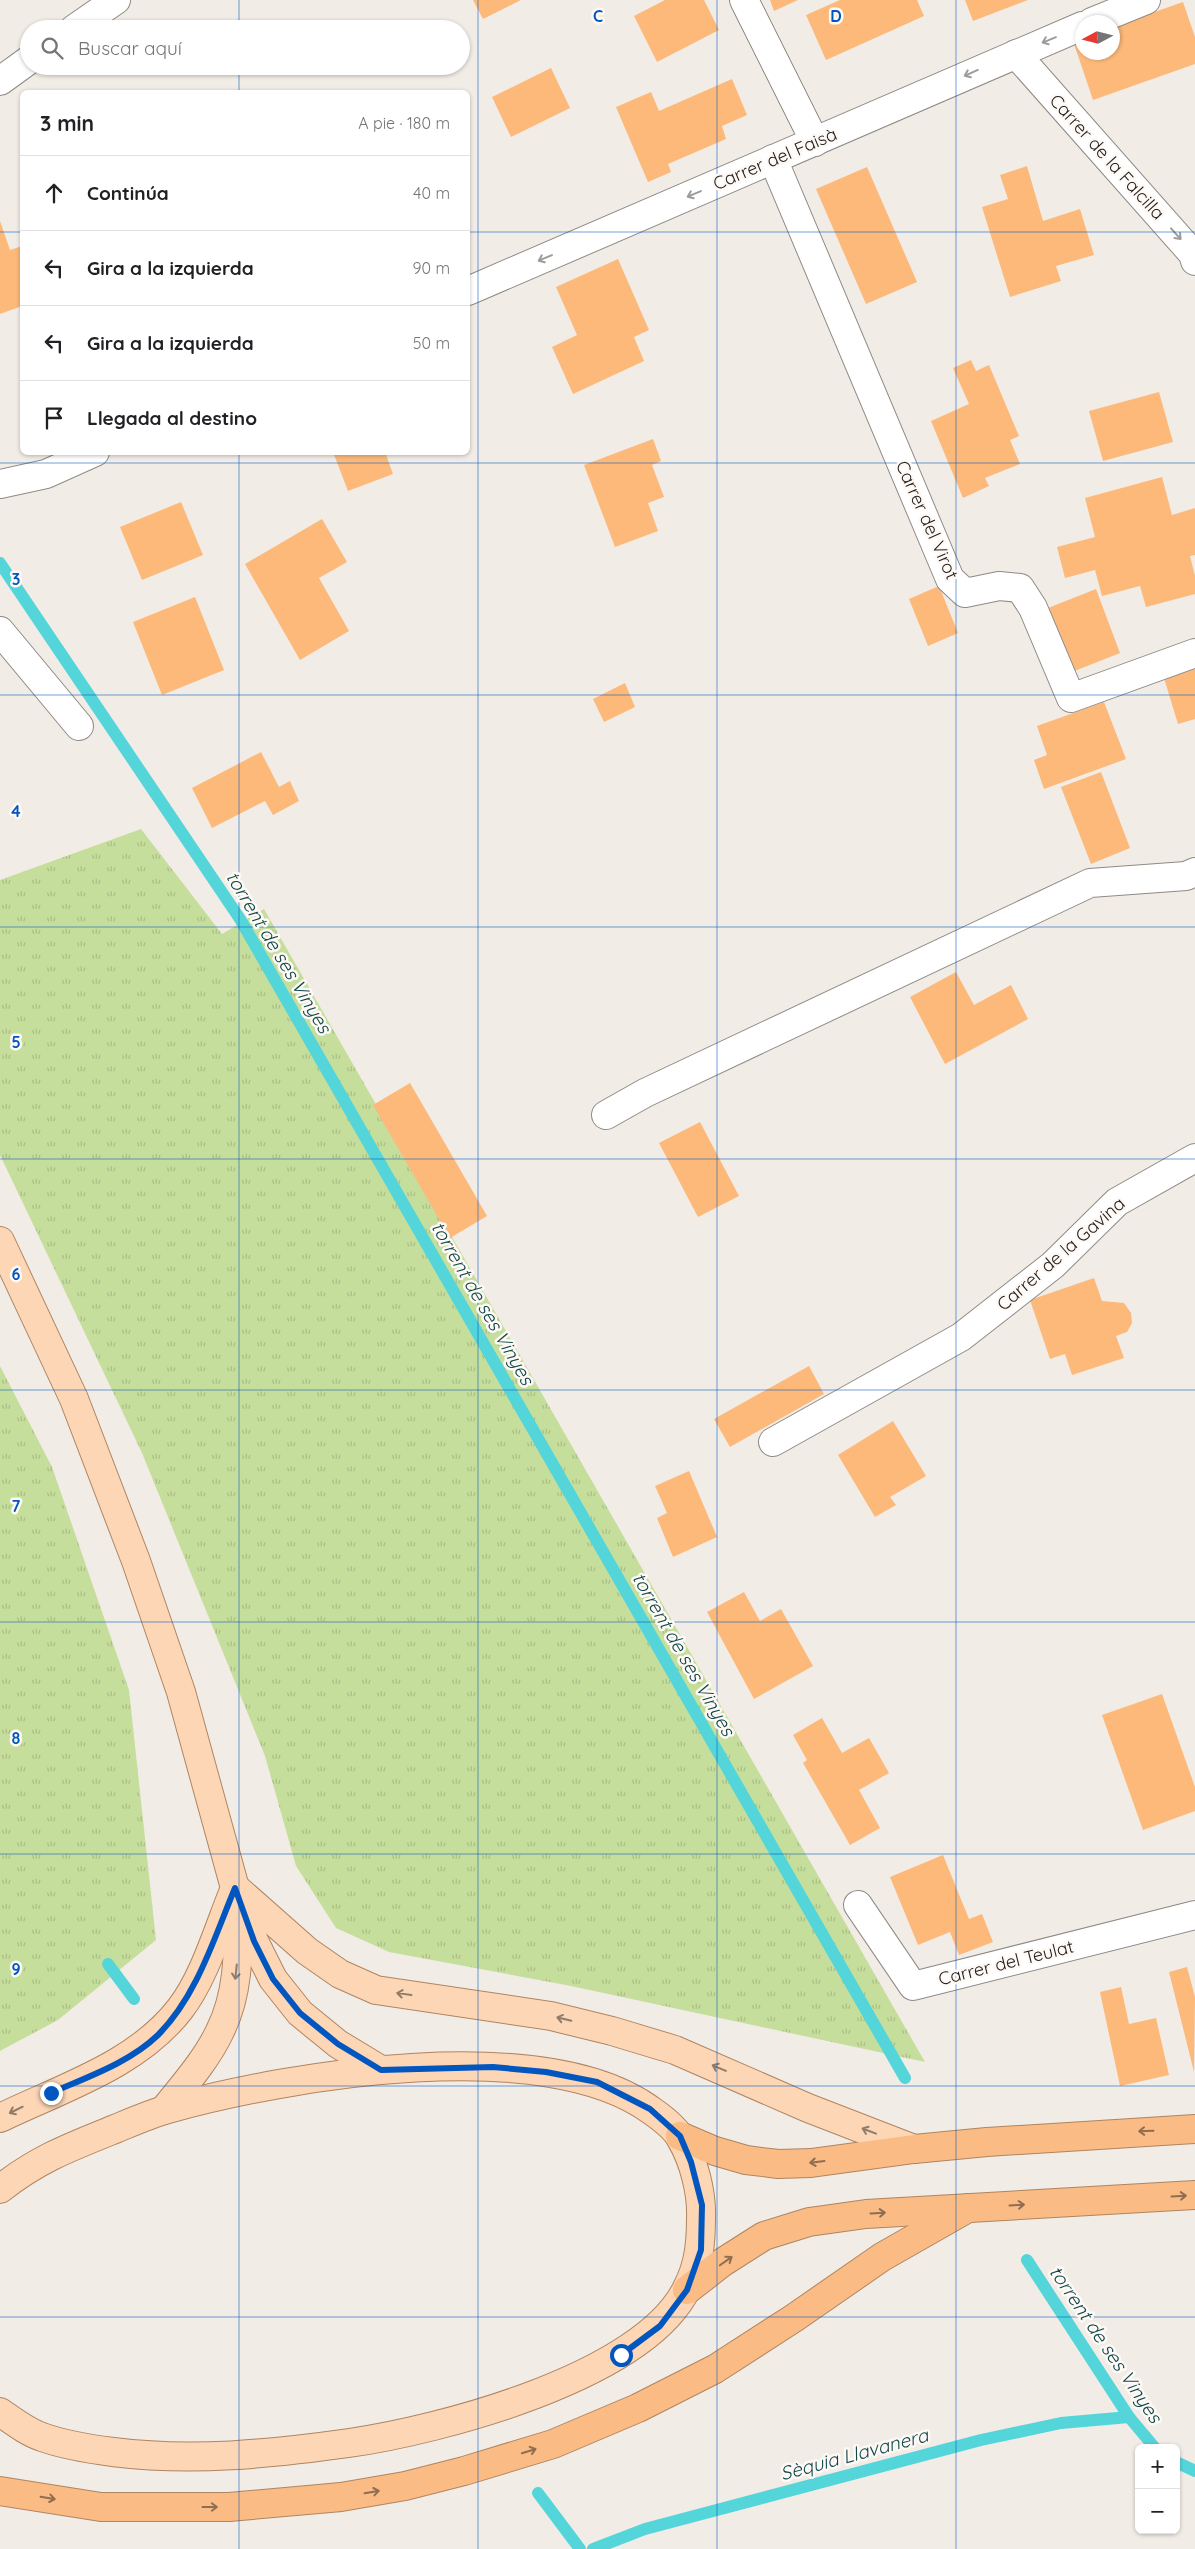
<!DOCTYPE html>
<html lang="es">
<head>
<meta charset="utf-8">
<style>
  :root { --surface:#fff; --page:#f6f6f6; --text:#202124; --muted:#757577; --line:#e0e0e0 }
  body { margin:0; font-family:Quicksand,sans-serif; background:var(--page); color:var(--text) }
  .controls { position:absolute; right:15px; bottom:15px; display:grid; overflow:hidden; border-radius:8px; box-shadow:0 1px 4px #0004 }
  .controls button { width:45px; height:45px; display:grid; place-items:center; padding:0; border:0; border-bottom:1px solid var(--line); background:var(--surface); color:var(--text); font:25px sans-serif }
  .compass { position:absolute; left:1075px; top:15px; width:45px; height:45px; border-radius:50%; background:var(--surface); box-shadow:0 1px 4px #0004; rotate:263deg }
  .stop { position:absolute; width:15px; height:15px; margin:-11px; border:4px solid #0256c0; border-radius:50%; background:#fff }
  .stop.end { background:#0256c0; border-color:#fff; box-shadow:0 1px 5px #0008 }
  .list { margin:0; padding:0; list-style:none }
  h2 { display:flex; justify-content:space-between; align-items:center; height:65px; margin:0; padding:0 20px; font-size:21px }
  h2 small { font-size:16px; font-weight:400; color:var(--muted) }
  .list li { display:grid; grid-template-columns:32px 1fr auto; gap:15px; align-items:center; box-sizing:border-box; height:75px; padding:0 20px; border-top:1px solid var(--line) }
  .list b { display:block; font-size:19px; white-space:nowrap }
  .list em { font-size:16px; font-style:normal; color:var(--muted) }
  .icon { flex:none; width:28px; height:28px; fill:none; stroke:currentColor; stroke-width:2; stroke-linecap:round; stroke-linejoin:round }
  .map { position:relative; flex:none; width:1195px; height:2549px; overflow:hidden }
  .search { position:absolute; background:var(--surface); box-shadow:0 1px 4px #0004; left:20px; top:20px; width:450px; height:55px; display:flex; align-items:center; gap:12px; box-sizing:border-box; padding:0 18px; border-radius:28px; color:var(--muted); font-size:19px }
  .panel { position:absolute; background:var(--surface); box-shadow:0 1px 4px #0004; left:20px; top:90px; width:450px; height:365px; border-radius:8px }
  .map>svg:first-child { display:block }
  .grass { fill:url(#grass-tufts) }
  .lines { fill:none; stroke-linecap:round; stroke-linejoin:round }
  .stream { stroke:#54d5da; stroke-width:12 }
  .building { fill:#fcb97a }
  .minor-casing { stroke:#908a85; stroke-width:30 }
  .major-casing { stroke:#af8561; stroke-width:30 }
  .highway-casing { stroke:#af8561; stroke-width:30 }
  .minor { stroke:#fff; stroke-width:28 }
  .major { stroke:#fcd6b5; stroke-width:28 }
  .highway { stroke:#fabb84; stroke-width:28 }
  .oneway { stroke:#9c9c9b }
  .oneway2 { stroke:#907c6a }
  .oneway3 { stroke:#8f6e52 }
  .route { stroke:#0256c0; stroke-width:6 }
  .grid { fill:none; stroke:#0256c0; stroke-width:1; stroke-opacity:0.55 }
  .labels { text-anchor:middle; stroke-width:5; stroke-linejoin:round; paint-order:stroke }
  .street-label { font-size:18px; fill:#242220; stroke:#fef9f5 }
  .water-label { font-size:19px; font-style:italic; fill:#0e484b; stroke:#fef9f5 }
  .grid-label { font-size:16px; text-anchor:middle; font-weight:bold; fill:#0256c0; stroke:#fef9f5; stroke-width:5; stroke-linejoin:round; paint-order:stroke }
</style>
</head>
<body>
<div class="map">
<svg width="1195" height="2549" viewBox="0 0 1195 2549">
  <defs>
    <pattern id="grass-tufts" width="24" height="20" patternUnits="userSpaceOnUse" patternTransform="scale(1.25)"><rect width="24" height="20" fill="#c6de9c"/><path d="M3 7l-1-3M5 7V3M7 7l1-3M15 17l-1-3M17 17v-4M19 17l1-3" fill="none" stroke="#aabe86"/></pattern>
  </defs>
  <rect width="100%" height="100%" fill="#f2ece6"/>
  <g class="grass">
    <polygon points="141,829 222,934 264,909 925,2062 571,1986 389,1952 336,1928 296,1866 265,1756 142,1453 0,1155 0,880"/>
    <polygon points="0,1366 52,1467 129,1690 156,1940 58,2020 0,2051"/>
  </g>
  <g class="lines">
    <g class="stream">
      <polyline points="0,563 240,919 905,2078"/>
      <polyline points="108,1964 134,1999"/>
      <polyline points="1027,2260 1129,2417 1155,2448"/>
      <polyline points="1176,2462 1195,2471"/>
      <polyline points="538,2493 580,2549"/>
      <polyline points="593,2549 645,2529 981,2440 1061,2423 1129,2417"/>
    </g>
  </g>
  <g class="building">
    <polygon points="473,0 521,0 483,19"/>
    <polygon points="665,0 704,0 719,30 657,62 634,16"/>
    <polygon points="770,0 798,0 774,11"/>
    <polygon points="840,0 917,0 924,16 826,60 806,15"/>
    <polygon points="965,0 1028,0 973,21"/>
    <polygon points="1183,2 1195,37 1195,64 1093,100 1073,41 1082,37 1082,52 1112,52 1112,27"/>
    <polygon points="551,68 570,108 511,137 492,97"/>
    <polygon points="732,79 747,115 722,126 726,139 668,164 671,172 648,182 616,107 651,92 659,111"/>
    <polygon points="1027,166 1043,221 1080,209 1094,255 1056,266 1061,281 1010,297 982,207 1008,199 1000,175"/>
    <polygon points="867,167 917,282 866,304 816,189"/>
    <polygon points="0,221 10,250 22,246 22,306 0,314"/>
    <polygon points="618,259 649,330 634,337 644,361 573,394 552,347 577,335 556,287"/>
    <polygon points="971,360 976,371 989,365 1019,436 1010,440 1020,464 985,478 989,486 963,498 931,421 969,404 953,368"/>
    <polygon points="1159,392 1173,442 1103,461 1089,411"/>
    <polygon points="653,439 661,461 652,465 664,497 648,503 658,531 615,547 584,465"/>
    <polygon points="333,452 385,452 393,474 348,491"/>
    <polygon points="1162,477 1172,515 1195,508 1195,555 1190,556 1195,576 1195,594 1146,607 1140,586 1102,596 1095,570 1065,578 1057,547 1095,537 1085,498"/>
    <polygon points="181,502 203,555 142,580 120,527"/>
    <polygon points="322,519 347,562 319,578 349,631 300,660 245,564"/>
    <polygon points="939,586 958,633 928,646 909,599"/>
    <polygon points="1096,589 1120,653 1072,672 1048,608"/>
    <polygon points="195,597 224,670 162,695 133,622"/>
    <polygon points="1195,669 1195,719 1178,724 1164,678"/>
    <polygon points="625,683 635,707 604,722 593,699"/>
    <polygon points="1104,702 1126,759 1044,789 1034,760 1047,755 1037,726"/>
    <polygon points="261,752 279,787 290,781 299,801 273,815 265,801 212,828 192,788"/>
    <polygon points="1101,772 1130,848 1091,864 1061,787"/>
    <polygon points="956,972 974,1005 1011,985 1028,1019 945,1064 910,997"/>
    <polygon points="410,1083 487,1216 450,1238 373,1105"/>
    <polygon points="700,1122 739,1196 698,1217 659,1143"/>
    <polygon points="1094,1278 1102,1301 1124,1303 1131,1313 1132,1323 1127,1332 1116,1336 1124,1358 1072,1375 1065,1354 1050,1359 1030,1300"/>
    <polygon points="809,1366 824,1394 730,1447 714,1419"/>
    <polygon points="893,1421 926,1476 890,1497 896,1505 875,1517 838,1455"/>
    <polygon points="689,1471 717,1537 673,1557 657,1518 667,1513 655,1486"/>
    <polygon points="744,1592 760,1621 781,1609 813,1666 754,1699 707,1612"/>
    <polygon points="1162,1694 1195,1787 1195,1811 1143,1830 1102,1715"/>
    <polygon points="822,1718 842,1753 869,1738 889,1773 859,1790 880,1828 850,1845 803,1763 807,1760 793,1735"/>
    <polygon points="943,1855 969,1919 982,1914 993,1942 959,1955 950,1932 918,1945 890,1877"/>
    <polygon points="1187,1967 1195,1997 1194,2072 1169,1972"/>
    <polygon points="1121,1987 1129,2024 1156,2018 1169,2075 1120,2086 1100,1992"/>
  </g>
  <g class="lines">
    <g class="minor-casing">
      <g id="minor">
        <polyline points="744,0 815,142"/>
        <polyline points="1092,22 1146,0"/>
        <polyline points="74,29 116,0"/>
        <polyline points="1016,54 1193,254 1195,261"/>
        <polyline points="0,81 29,60"/>
        <polyline points="773,159 950,579 965,593 999,586 1020,588 1033,608 1071,698 1195,653"/>
        <polyline points="468,291 1082,26"/>
        <polyline points="0,484 46,474 95,452"/>
        <polyline points="0,631 79,726"/>
        <polyline points="606,1115 645,1093 1090,883 1186,876 1195,872"/>
        <polyline points="773,1442 961,1337 1053,1265 1117,1202 1195,1158"/>
        <polyline points="858,1905 913,1986 1195,1915"/>
      </g>
    </g>
    <g class="major-casing">
      <g id="major">
        <polyline points="0,1241 74,1399 136,1561 181,1692 235,1888 254,1941 273,1979 300,2013 338,2044 381,2070"/>
        <polyline points="238,1890 307,1951 340,1974 376,1990 551,2016 612,2031 675,2050 808,2108 914,2149"/>
        <path d="M164 2110C184 2085 207 2059 220 2031 238 1995 239 1954 237 1915"/>
        <path d="M0 2118C62 2088 137 2065 180 2009 205 1977 219 1926 235 1888"/>
        <path d="M0 2189C38 2159 70 2147 115 2129 132 2122 150 2114 168 2109 289 2075 546 2032 652 2111 662 2118 676 2129 681 2139 694 2161 702 2193 701 2218 701 2243 699 2265 687 2288 644 2377 440 2430 349 2443 270 2454 192 2462 113 2452 90 2449 64 2445 42 2437 27 2432 13 2421 0 2412"/>
      </g>
    </g>
    <g class="highway-casing">
      <g id="highway">
        <polyline points="680,2136 715,2151 746,2160 778,2164 811,2163 914,2149 987,2142 1195,2129"/>
        <polyline points="687,2290 723,2262 764,2236 809,2222 866,2214 1195,2195"/>
        <polyline points="0,2491 101,2507 229,2507 341,2497 405,2486 464,2471 553,2444 638,2408 715,2369 794,2318 882,2257 968,2208"/>
      </g>
    </g>
    <use href="#minor" class="minor"/>
    <use href="#major" class="major"/>
    <use href="#highway" class="highway"/>
  </g>
  <defs><path id="oneway-shaft" d="M-6 0H5M1.5-3L5.5 0L1.5 3" fill="none" stroke-width="1.6" stroke-linecap="round" stroke-linejoin="round" transform="scale(1.25)"/></defs>
  <g class="oneway">
    <use href="#oneway-shaft" transform="translate(1049 40) rotate(158)"/>
    <use href="#oneway-shaft" transform="translate(971 73) rotate(156)"/>
    <use href="#oneway-shaft" transform="translate(694 194) rotate(157)"/>
    <use href="#oneway-shaft" transform="translate(1176 234) rotate(48)"/>
    <use href="#oneway-shaft" transform="translate(545 258) rotate(157)"/>
  </g>
  <g class="oneway2">
    <use href="#oneway-shaft" transform="translate(236 1972) rotate(96)"/>
    <use href="#oneway-shaft" transform="translate(404 1994) rotate(-172)"/>
    <use href="#oneway-shaft" transform="translate(564 2019) rotate(-167)"/>
    <use href="#oneway-shaft" transform="translate(719 2068) rotate(-157)"/>
    <use href="#oneway-shaft" transform="translate(16 2110) rotate(154)"/>
    <use href="#oneway-shaft" transform="translate(869 2131) rotate(-159)"/>
  </g>
  <g class="oneway3">
    <use href="#oneway-shaft" transform="translate(1146 2131) rotate(178)"/>
    <use href="#oneway-shaft" transform="translate(817 2162) rotate(173)"/>
    <use href="#oneway-shaft" transform="translate(1179 2196) rotate(-3)"/>
    <use href="#oneway-shaft" transform="translate(1017 2205) rotate(-3)"/>
    <use href="#oneway-shaft" transform="translate(878 2213) rotate(-3)"/>
    <use href="#oneway-shaft" transform="translate(726 2261) rotate(-35)"/>
    <use href="#oneway-shaft" transform="translate(529 2451) rotate(-17)"/>
    <use href="#oneway-shaft" transform="translate(372 2492) rotate(-9)"/>
    <use href="#oneway-shaft" transform="translate(48 2498) rotate(9)"/>
    <use href="#oneway-shaft" transform="translate(210 2507)"/>
  </g>
  <g class="lines">
    <path class="route" d="M51 2093C87 2077 129 2063 158 2035 197 1996 214 1938 235 1888L254 1941 273 1979 300 2013 338 2044 381 2070 493 2067 546 2072 597 2082 650 2109 680 2136 691 2162 702 2205 701 2250 687 2290 660 2326 621 2355"/>
  </g>
  <path class="grid" d="M239 0V29M478 0V2549M717 0V2549M956 0V2549M239 66V92M0 232H22M468 232H1195M239 452V2549M0 463H1195M0 695H1195M0 927H1195M0 1159H1195M0 1390H1195M0 1622H1195M0 1854H1195M0 2086H1195M0 2317H1195"/>
  <g class="labels">
    <g class="street-label">
      <text transform="translate(1107 157) rotate(48)" y="6">Carrer de la Falcilla</text>
      <text transform="translate(775 159) rotate(-23)" y="6">Carrer del Faisà</text>
      <text transform="translate(927 520) rotate(66)" y="6">Carrer del Virot</text>
      <text transform="translate(1061 1254) rotate(-41)" y="6">Carrer de la Gavina</text>
      <text transform="translate(1006 1963) rotate(-14)" y="6">Carrer del Teulat</text>
    </g>
    <g class="water-label">
      <text transform="translate(279 952) rotate(59)" y="7">torrent de ses Vinyes</text>
      <text transform="translate(483 1303) rotate(60)" y="7">torrent de ses Vinyes</text>
      <text transform="translate(684 1654) rotate(60)" y="7">torrent de ses Vinyes</text>
      <text transform="translate(1106 2344) rotate(56)" y="7">torrent de ses Vinyes</text>
      <text transform="translate(854 2454) rotate(-15)" y="7">Sèquia Llavanera</text>
    </g>
  </g>
  <g class="grid-label">
    <text x="598" y="22">C</text>
    <text x="836" y="22">D</text>
    <text x="16" y="585">3</text>
    <text x="16" y="817">4</text>
    <text x="16" y="1048">5</text>
    <text x="16" y="1280">6</text>
    <text x="16" y="1512">7</text>
    <text x="16" y="1744">8</text>
    <text x="16" y="1975">9</text>
  </g>
</svg>
<div class="controls">
<button>+</button>
<button>−</button>
</div>
<svg class="compass" viewBox="-18 -18 36 36"><path d="M0-13l5 13h-10z" fill="#e53935"/><path d="M0 13l5-13h-10z" fill="#757577"/></svg>
<div class="stop" style="left:621px;top:2355px"></div>
<div class="stop end" style="left:51px;top:2093px"></div>
<div class="search"><svg class="icon" aria-label="search" viewBox="0 0 24 24"><circle cx="10" cy="10" r="6"/><path d="M15 15l6 6"/></svg>Buscar aquí</div>
<section class="panel">
<h2>3 min<small>A pie · 180 m</small></h2>
<ul class="list">
<li><svg class="icon" aria-label="ahead" viewBox="0 0 24 24"><path d="M12 20V5M6 11l6-6 6 6"/></svg><div><b>Continúa</b></div><em>40 m</em></li>
<li><svg class="icon" aria-label="left" viewBox="0 0 24 24"><path d="M17 20v-9H6M10 6l-5 5 5 5"/></svg><div><b>Gira a la izquierda</b></div><em>90 m</em></li>
<li><svg class="icon" aria-label="left" viewBox="0 0 24 24"><path d="M17 20v-9H6M10 6l-5 5 5 5"/></svg><div><b>Gira a la izquierda</b></div><em>50 m</em></li>
<li><svg class="icon" aria-label="arrive" viewBox="0 0 24 24"><path d="M6 21V4h12l-3 4 3 4H6"/></svg><div><b>Llegada al destino</b></div></li>
</ul>
</section>
</div>
</body>
</html>
